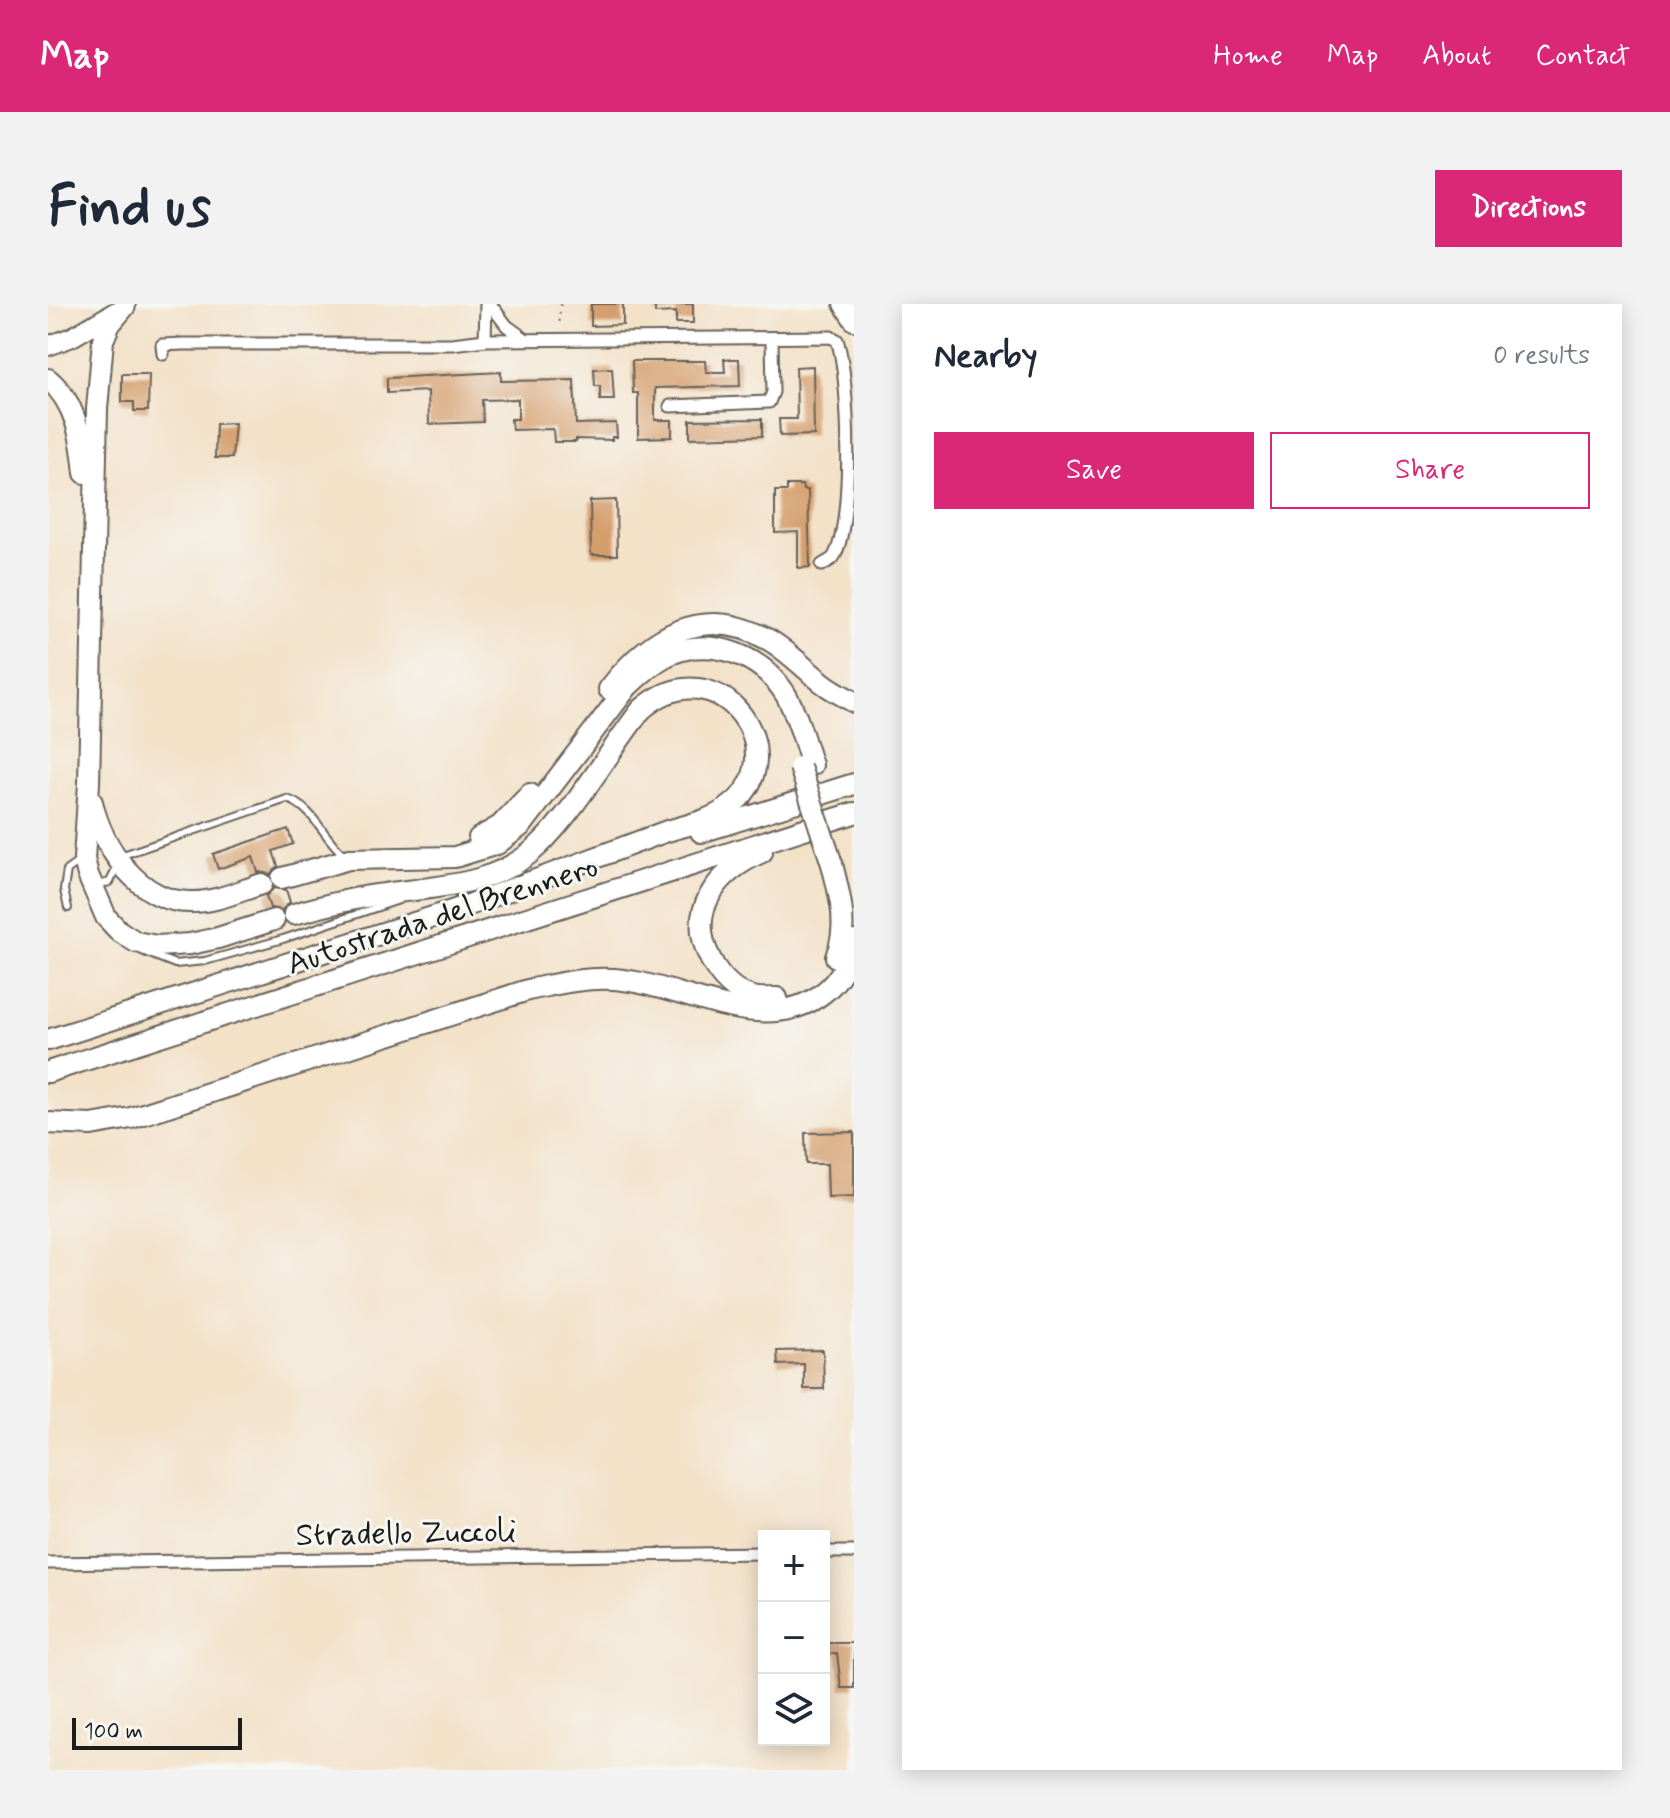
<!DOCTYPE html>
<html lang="en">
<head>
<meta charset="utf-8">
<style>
  :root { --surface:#fff; --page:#f2f2f3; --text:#1f2937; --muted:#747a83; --line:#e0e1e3; --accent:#db2777 }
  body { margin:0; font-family:Mynerve,sans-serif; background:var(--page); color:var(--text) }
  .controls { position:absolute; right:24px; bottom:24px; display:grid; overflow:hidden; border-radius:0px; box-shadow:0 4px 20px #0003 }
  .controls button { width:72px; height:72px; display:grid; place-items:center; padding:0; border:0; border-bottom:2px solid var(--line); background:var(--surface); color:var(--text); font:40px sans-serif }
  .scale { position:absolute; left:24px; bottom:20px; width:170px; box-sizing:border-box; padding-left:8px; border:4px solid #1c1c1c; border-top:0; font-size:22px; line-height:28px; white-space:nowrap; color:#1c1c1c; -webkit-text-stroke:6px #f6f6f2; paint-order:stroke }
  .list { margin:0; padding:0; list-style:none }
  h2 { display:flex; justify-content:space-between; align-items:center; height:104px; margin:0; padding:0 32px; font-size:34px }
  h2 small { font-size:26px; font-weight:400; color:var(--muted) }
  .actions { display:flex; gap:16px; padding:24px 32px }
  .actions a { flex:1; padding:18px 0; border:2px solid var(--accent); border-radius:0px; text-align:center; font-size:28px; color:var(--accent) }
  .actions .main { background:var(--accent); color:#fff }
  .icon { flex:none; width:44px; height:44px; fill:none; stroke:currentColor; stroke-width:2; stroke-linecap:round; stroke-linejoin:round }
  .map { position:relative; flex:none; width:806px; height:1466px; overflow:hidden; border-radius:0px }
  header { display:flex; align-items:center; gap:48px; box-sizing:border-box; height:112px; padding:0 40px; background:var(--accent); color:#fff }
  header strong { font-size:38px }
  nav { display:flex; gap:44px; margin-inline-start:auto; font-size:28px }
  .intro { display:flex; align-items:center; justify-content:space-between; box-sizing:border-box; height:192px; padding:0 48px }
  h1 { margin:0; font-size:56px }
  .button { padding:20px 36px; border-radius:0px; background:var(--accent); color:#fff; font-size:28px; font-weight:700 }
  main { display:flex; gap:48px; padding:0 48px }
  aside { flex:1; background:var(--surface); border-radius:0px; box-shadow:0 4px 20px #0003 }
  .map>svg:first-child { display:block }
  .building { fill:#d59f6d }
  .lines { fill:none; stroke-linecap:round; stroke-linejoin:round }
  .lane-casing { stroke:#676158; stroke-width:10 }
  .street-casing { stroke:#676158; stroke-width:15 }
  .primary-casing { stroke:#676158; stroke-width:22 }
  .highway-casing { stroke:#676158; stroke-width:24 }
  .path { stroke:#676158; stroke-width:2; stroke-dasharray:2 6; stroke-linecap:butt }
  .lane { stroke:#fff; stroke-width:6 }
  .street { stroke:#fff; stroke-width:11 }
  .primary { stroke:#fff; stroke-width:18 }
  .highway { stroke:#fff; stroke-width:20 }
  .highway-bridge-casing { stroke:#676158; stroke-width:24; stroke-linecap:butt }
  .highway-bridge { stroke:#fff; stroke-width:20 }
  .labels { text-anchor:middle; stroke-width:6; stroke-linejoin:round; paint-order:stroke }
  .street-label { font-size:32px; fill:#1c1c1c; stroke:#f6f6f2 }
</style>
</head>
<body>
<header>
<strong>Map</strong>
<nav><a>Home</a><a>Map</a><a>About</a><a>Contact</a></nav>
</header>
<div class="intro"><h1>Find us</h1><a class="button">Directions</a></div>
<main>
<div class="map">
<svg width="806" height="1466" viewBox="0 0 806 1466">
  <rect width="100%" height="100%" fill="#f6f6f2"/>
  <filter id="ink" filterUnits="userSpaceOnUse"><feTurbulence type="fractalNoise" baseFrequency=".0125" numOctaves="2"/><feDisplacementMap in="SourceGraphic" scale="16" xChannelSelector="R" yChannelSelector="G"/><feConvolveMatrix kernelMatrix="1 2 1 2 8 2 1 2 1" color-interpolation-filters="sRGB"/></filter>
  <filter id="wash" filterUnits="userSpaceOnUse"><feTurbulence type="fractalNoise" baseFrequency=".006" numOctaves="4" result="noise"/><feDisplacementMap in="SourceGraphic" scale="32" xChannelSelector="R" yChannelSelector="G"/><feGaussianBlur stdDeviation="1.8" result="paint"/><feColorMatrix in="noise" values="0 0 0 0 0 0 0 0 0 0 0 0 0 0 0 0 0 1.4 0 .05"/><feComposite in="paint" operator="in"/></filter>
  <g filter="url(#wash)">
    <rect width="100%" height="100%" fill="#f3e1c8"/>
    <g id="blocks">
      <g class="building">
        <polygon points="543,0 575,0 575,21 543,22"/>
        <polygon points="607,0 645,0 645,19 628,19 628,8 607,9"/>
        <polygon points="676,55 691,55 692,82 607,84 607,116 624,116 624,133 590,134 590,89 585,89 584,57 657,57 658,68 677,68"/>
        <polygon points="765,62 766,131 732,132 731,115 749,115 748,63"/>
        <polygon points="564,64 566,96 552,96 552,82 547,82 546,65"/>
        <polygon points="453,68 453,77 526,76 528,120 568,119 569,133 564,133 564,136 528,135 528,138 506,138 505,125 464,126 463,115 470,115 470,95 434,96 435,118 381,120 380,87 339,89 339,74"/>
        <polygon points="74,70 101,70 100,107 86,107 86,98 74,98"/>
        <polygon points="714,115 714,132 642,134 642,116"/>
        <polygon points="187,119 184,154 167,154 168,120"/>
        <polygon points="739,181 754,181 755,186 760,186 762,263 750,264 750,228 727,229 727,187 739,187"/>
        <polygon points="568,196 569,251 543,251 542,197"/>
        <polygon points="240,525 245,540 225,547 230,562 222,570 210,568 205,553 170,565 165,550"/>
        <polygon points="226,584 238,586 242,598 234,606 222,604 218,592"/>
        <polygon points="806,828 806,893 780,894 779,860 758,860 757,829"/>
        <polygon points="775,1046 776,1085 756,1085 756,1060 730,1061 729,1047"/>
        <polygon points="777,1339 806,1339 806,1384 793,1384 789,1349 777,1350"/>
      </g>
    </g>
  </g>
  <g filter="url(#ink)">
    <use href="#blocks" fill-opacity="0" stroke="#676158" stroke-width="2"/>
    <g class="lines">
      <g class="lane-casing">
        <g id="lane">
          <path d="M72 552 239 495C264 502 276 534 295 550"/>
          <polyline points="50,581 62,578 70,560"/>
          <polyline points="20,604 16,586 19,566 33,556"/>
          <polyline points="94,647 127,660 157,657 235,635 351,596"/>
        </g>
      </g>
      <g class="street-casing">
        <g id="street">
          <polyline points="442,0 459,22 477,35"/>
          <polyline points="437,36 438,0"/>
          <path d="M115 50 114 41 135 40H404L437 36 783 33 789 36C802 73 806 224 785 254 782 257 778 258 774 261"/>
          <polyline points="622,102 721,98 725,88 724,35"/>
          <polyline points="776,1248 806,1248"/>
          <polyline points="0,1259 716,1249"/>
        </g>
      </g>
      <g class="primary-casing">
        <g id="primary">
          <polyline points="795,0 806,17"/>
          <polyline points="0,42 24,33 72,5"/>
        </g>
      </g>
      <g class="highway-casing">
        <g id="highway">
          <polyline points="77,2 62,20 55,36 49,105 41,479 36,555 40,571 58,613 71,627 88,638 109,642 142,640 170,634 226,616"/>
          <path d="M0 75C28 98 34 136 37 169"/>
          <path d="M561 385C602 331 656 299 721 336 742 348 759 368 779 382 788 388 797 393 806 398"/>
          <path d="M44 498C54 543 91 598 142 598 166 599 191 587 214 580"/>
          <polyline points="653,528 806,480"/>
          <polyline points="431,534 452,522 482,490"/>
          <path d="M714 548C669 568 637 607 663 656 671 672 686 688 704 693 711 695 721 694 729 694"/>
          <path d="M784 560C792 593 801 622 788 653"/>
          <path d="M234 574 301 555 407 553 449 540 474 521 580 382C593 370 608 356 625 349 667 333 715 353 738 391 750 412 756 437 764 461"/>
          <path d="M246 610C274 602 301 595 329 591 384 582 447 584 490 542 529 504 559 450 593 406 671 336 754 455 678 505 661 517 639 521 619 527L402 608"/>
          <polyline points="0,736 413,604"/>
          <polyline points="0,768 806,509"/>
          <path d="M0 819 43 821 83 814 480 686C509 680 537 673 566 675 631 679 716 736 775 689 792 676 801 658 806 637"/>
        </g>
      </g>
      <polyline class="path" points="513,0 511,15 514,23"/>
      <use href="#lane" class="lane"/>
      <use href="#street" class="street"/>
      <use href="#primary" class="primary"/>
      <use href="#highway" class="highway"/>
      <g class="highway-bridge-casing">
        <polyline id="highway-bridge" points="752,463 784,560"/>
      </g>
      <use href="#highway-bridge" class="highway-bridge"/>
    </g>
  </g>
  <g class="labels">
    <g class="street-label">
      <text transform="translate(394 610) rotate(-18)" y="11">Autostrada del Brennero</text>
      <text transform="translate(358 1228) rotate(-1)" y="11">Stradello Zuccoli</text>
    </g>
  </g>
</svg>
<div class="controls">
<button>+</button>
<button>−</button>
<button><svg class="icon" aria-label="layers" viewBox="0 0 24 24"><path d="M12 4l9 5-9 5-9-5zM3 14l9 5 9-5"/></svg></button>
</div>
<div class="scale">100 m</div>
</div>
<aside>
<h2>Nearby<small>0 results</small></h2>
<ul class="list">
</ul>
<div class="actions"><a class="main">Save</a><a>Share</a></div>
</aside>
</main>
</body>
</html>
